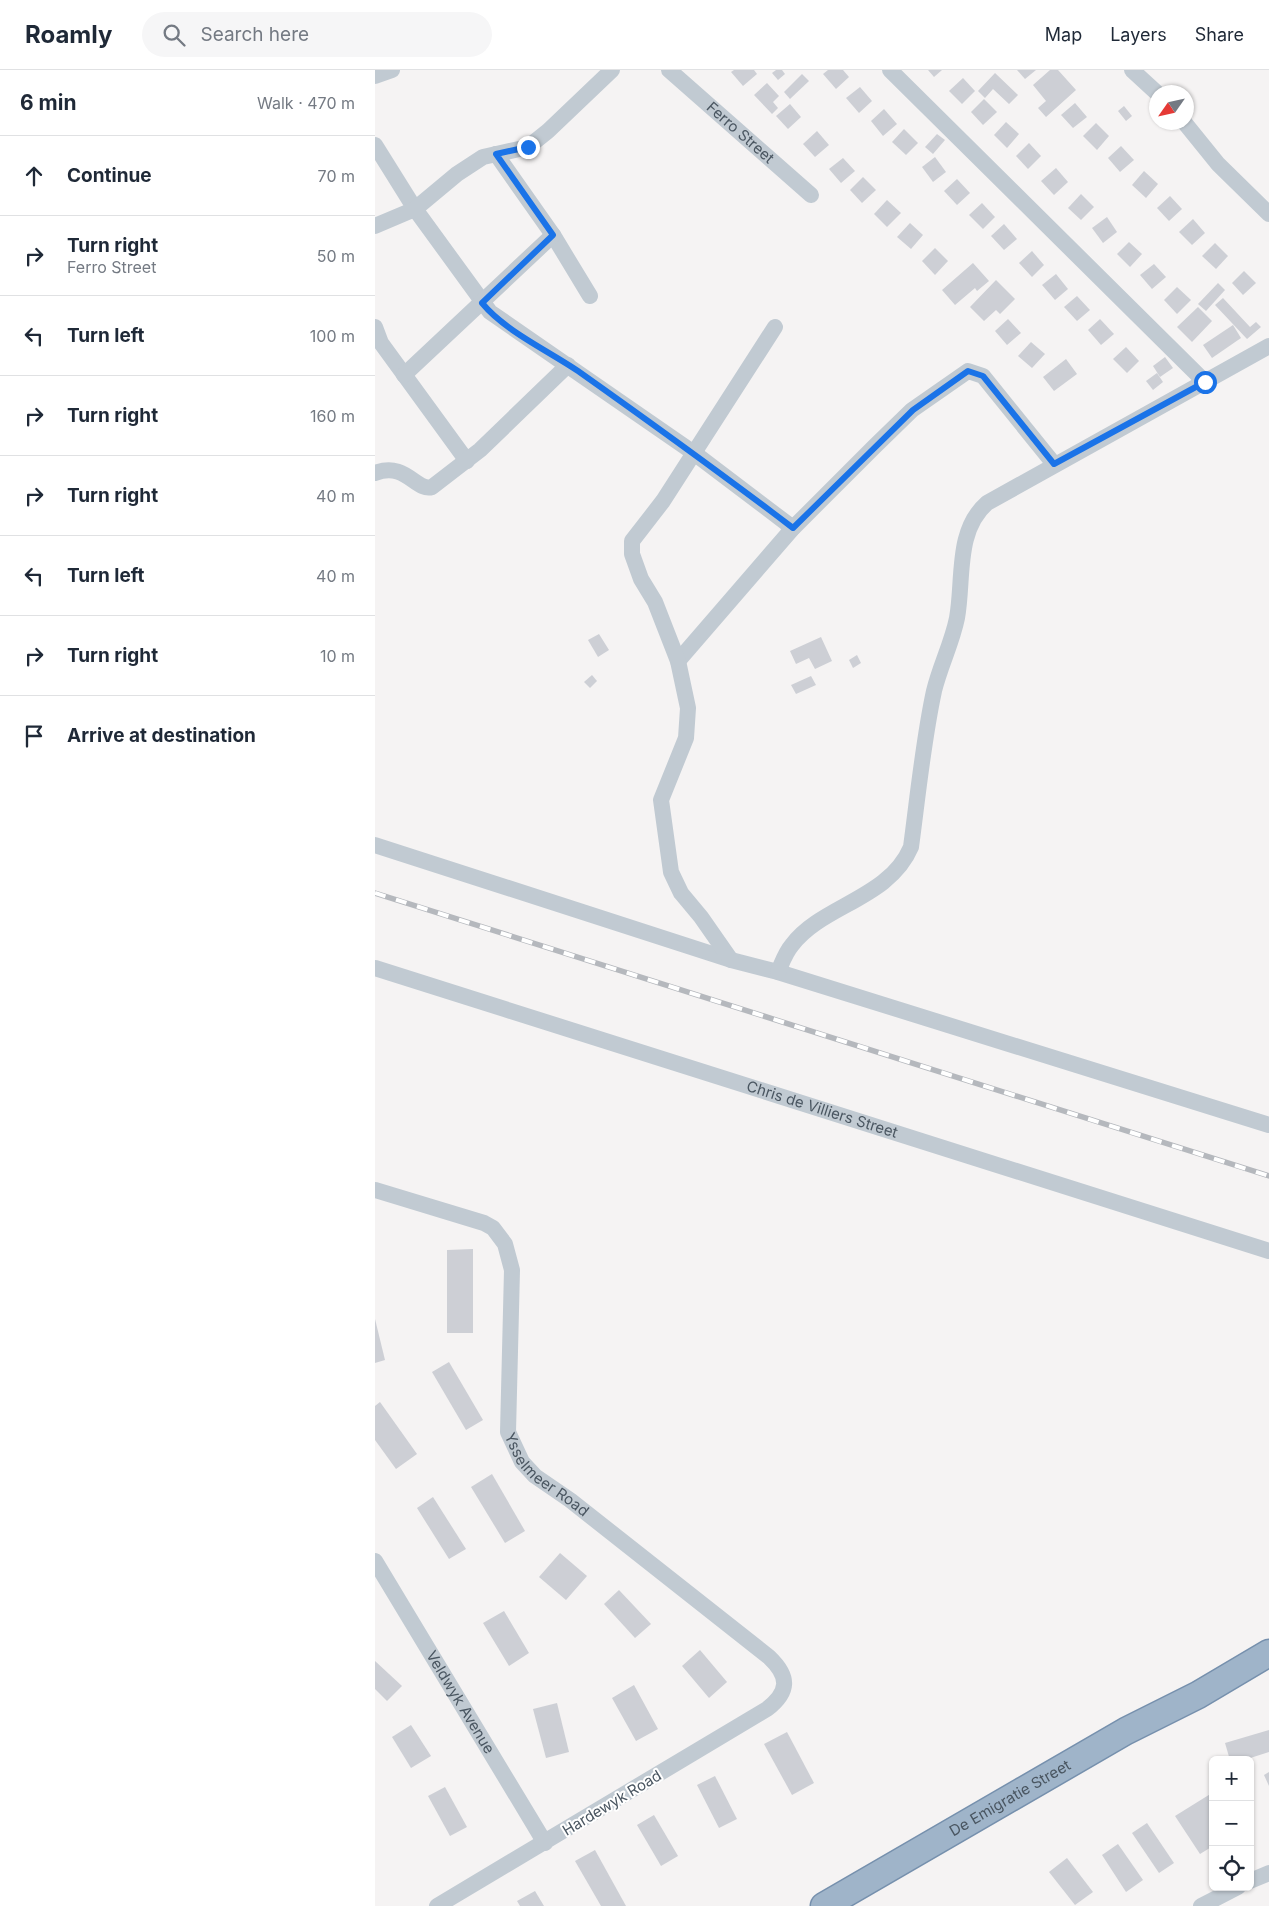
<!DOCTYPE html>
<html lang="en">
<head>
<meta charset="utf-8">
<style>
  :root { --surface:#fff; --page:#f6f6f7; --text:#1f2937; --muted:#747a83; --line:#e0e1e3 }
  body { margin:0; font-family:Inter,sans-serif; background:var(--page); color:var(--text) }
  .controls { position:absolute; right:15px; bottom:15px; display:grid; overflow:hidden; border-radius:8px; box-shadow:0 1px 4px #0004 }
  .controls button { width:45px; height:45px; display:grid; place-items:center; padding:0; border:0; border-bottom:1px solid var(--line); background:var(--surface); color:var(--text); font:25px sans-serif }
  .compass { position:absolute; left:774px; top:15px; width:45px; height:45px; border-radius:50%; background:var(--surface); box-shadow:0 1px 4px #0004; rotate:236deg }
  .stop { position:absolute; width:15px; height:15px; margin:-11px; border:4px solid #1a73e8; border-radius:50%; background:#fff }
  .stop.end { background:#1a73e8; border-color:#fff; box-shadow:0 1px 5px #0008 }
  .list { margin:0; padding:0; list-style:none }
  h2 { display:flex; justify-content:space-between; align-items:center; height:65px; margin:0; padding:0 20px; font-size:21px }
  h2 small { font-size:16px; font-weight:400; color:var(--muted) }
  .list li { display:grid; grid-template-columns:32px 1fr auto; gap:15px; align-items:center; box-sizing:border-box; height:80px; padding:0 20px; border-top:1px solid var(--line) }
  .list b { display:block; font-size:19px; white-space:nowrap }
  .list p { margin:0; font-size:16px; white-space:nowrap; color:var(--muted) }
  .list em { font-size:16px; font-style:normal; color:var(--muted) }
  .icon { flex:none; width:28px; height:28px; fill:none; stroke:currentColor; stroke-width:2; stroke-linecap:round; stroke-linejoin:round }
  .map { position:relative; flex:none; width:894px; height:1836px; overflow:hidden }
  header { display:flex; align-items:center; gap:30px; box-sizing:border-box; height:70px; padding:0 25px; background:var(--surface); border-bottom:1px solid var(--line) }
  header strong { font-size:24px }
  nav { display:flex; gap:28px; margin-inline-start:auto; font-size:18px }
  .search { width:350px; height:45px; background:var(--page); display:flex; align-items:center; gap:12px; box-sizing:border-box; padding:0 18px; border-radius:28px; color:var(--muted); font-size:19px }
  main { display:flex }
  aside { flex:1; background:var(--surface) }
  .map>svg:first-child { display:block }
  .building { fill:#cdcfd5 }
  .lines { fill:none; stroke-linecap:round; stroke-linejoin:round }
  .trunk-casing { stroke:#7690ad; stroke-width:29 }
  .minor { stroke:#c1cad2; stroke-width:16 }
  .trunk { stroke:#9fb4c9; stroke-width:26 }
  .rail-casing { stroke:#b5b8bd; stroke-width:5.5 }
  .rail { stroke:#fff; stroke-width:4; stroke-dasharray:11; stroke-linecap:butt }
  .route { stroke:#1a73e8; stroke-width:6 }
  .labels { text-anchor:middle; stroke-width:4; stroke-linejoin:round; paint-order:stroke }
  .street-label { font-size:15px; fill:#4a5661; stroke:#fff }
</style>
</head>
<body>
<header>
<strong>Roamly</strong>
<div class="search"><svg class="icon" aria-label="search" viewBox="0 0 24 24"><circle cx="10" cy="10" r="6"/><path d="M15 15l6 6"/></svg>Search here</div>
<nav><a>Map</a><a>Layers</a><a>Share</a></nav>
</header>
<main>
<aside>
<h2>6 min<small>Walk · 470 m</small></h2>
<ul class="list">
<li><svg class="icon" aria-label="ahead" viewBox="0 0 24 24"><path d="M12 20V5M6 11l6-6 6 6"/></svg><div><b>Continue</b></div><em>70 m</em></li>
<li><svg class="icon" aria-label="right" viewBox="0 0 24 24"><path d="M7 20v-9h11M14 6l5 5-5 5"/></svg><div><b>Turn right</b><p>Ferro Street</p></div><em>50 m</em></li>
<li><svg class="icon" aria-label="left" viewBox="0 0 24 24"><path d="M17 20v-9H6M10 6l-5 5 5 5"/></svg><div><b>Turn left</b></div><em>100 m</em></li>
<li><svg class="icon" aria-label="right" viewBox="0 0 24 24"><path d="M7 20v-9h11M14 6l5 5-5 5"/></svg><div><b>Turn right</b></div><em>160 m</em></li>
<li><svg class="icon" aria-label="right" viewBox="0 0 24 24"><path d="M7 20v-9h11M14 6l5 5-5 5"/></svg><div><b>Turn right</b></div><em>40 m</em></li>
<li><svg class="icon" aria-label="left" viewBox="0 0 24 24"><path d="M17 20v-9H6M10 6l-5 5 5 5"/></svg><div><b>Turn left</b></div><em>40 m</em></li>
<li><svg class="icon" aria-label="right" viewBox="0 0 24 24"><path d="M7 20v-9h11M14 6l5 5-5 5"/></svg><div><b>Turn right</b></div><em>10 m</em></li>
<li><svg class="icon" aria-label="arrive" viewBox="0 0 24 24"><path d="M6 21V4h12l-3 4 3 4H6"/></svg><div><b>Arrive at destination</b></div></li>
</ul>
</aside>
<div class="map">
<svg width="894" height="1836" viewBox="0 0 894 1836">
  <rect width="100%" height="100%" fill="#f5f3f3"/>
  <g class="building">
    <polygon points="359,0 379,0 382,4 368,16 356,2"/>
    <polygon points="401,0 407,0 410,4 403,10 397,3"/>
    <polygon points="453,0 468,0 474,7 461,19 448,4"/>
    <polygon points="553,0 567,0 559,7"/>
    <polygon points="642,0 661,0 650,9"/>
    <polygon points="675,0 683,0 701,20 671,47 663,38 671,31 658,15"/>
    <polygon points="620,3 643,25 634,34 618,19 610,28 603,21"/>
    <polygon points="427,4 434,11 415,29 409,22"/>
    <polygon points="588,8 600,21 587,34 574,21"/>
    <polygon points="392,13 404,26 398,32 403,38 397,44 379,25"/>
    <polygon points="485,17 497,31 484,43 471,28"/>
    <polygon points="609,29 622,42 608,55 596,42"/>
    <polygon points="700,33 712,47 698,58 686,45"/>
    <polygon points="415,34 426,47 413,59 401,46"/>
    <polygon points="749,36 757,46 751,51 743,41"/>
    <polygon points="509,39 522,54 508,66 496,51"/>
    <polygon points="631,52 644,64 632,78 619,65"/>
    <polygon points="721,53 734,66 722,80 708,66"/>
    <polygon points="529,59 543,73 531,85 517,72"/>
    <polygon points="442,61 454,75 440,87 428,74"/>
    <polygon points="562,64 570,70 558,84 550,77"/>
    <polygon points="654,73 666,86 653,99 641,86"/>
    <polygon points="746,76 759,90 745,102 733,88"/>
    <polygon points="560,87 571,102 558,112 547,97"/>
    <polygon points="468,88 480,101 466,113 454,99"/>
    <polygon points="681,98 693,112 679,125 666,111"/>
    <polygon points="769,101 783,114 771,128 757,115"/>
    <polygon points="488,107 501,120 487,133 475,120"/>
    <polygon points="582,109 595,123 582,135 569,121"/>
    <polygon points="706,124 719,137 706,150 693,138"/>
    <polygon points="795,126 807,139 794,151 782,138"/>
    <polygon points="512,130 526,143 512,157 499,144"/>
    <polygon points="607,133 620,147 608,159 594,145"/>
    <polygon points="732,147 742,162 728,173 717,158"/>
    <polygon points="818,149 830,163 817,175 804,162"/>
    <polygon points="535,153 548,165 536,179 522,167"/>
    <polygon points="629,154 642,169 629,180 616,166"/>
    <polygon points="754,172 767,184 755,197 742,184"/>
    <polygon points="840,173 853,186 841,199 827,186"/>
    <polygon points="560,178 573,191 560,205 547,191"/>
    <polygon points="657,181 669,195 657,207 644,193"/>
    <polygon points="598,193 614,211 602,221 600,218 580,235 567,220"/>
    <polygon points="779,194 791,207 777,219 765,205"/>
    <polygon points="869,201 881,213 868,225 857,213"/>
    <polygon points="681,204 693,219 680,230 667,215"/>
    <polygon points="621,210 640,229 625,244 621,240 609,251 595,237"/>
    <polygon points="843,213 850,220 831,241 823,234"/>
    <polygon points="802,217 816,230 802,244 789,230"/>
    <polygon points="702,226 715,240 702,251 689,237"/>
    <polygon points="848,228 875,257 881,252 886,257 872,269 840,235"/>
    <polygon points="823,237 837,251 817,272 802,257"/>
    <polygon points="633,249 646,263 632,275 620,261"/>
    <polygon points="725,249 739,264 726,275 713,260"/>
    <polygon points="858,255 866,268 837,288 828,275"/>
    <polygon points="656,272 670,284 657,298 643,286"/>
    <polygon points="751,277 764,291 752,303 738,289"/>
    <polygon points="790,287 798,298 785,307 778,296"/>
    <polygon points="691,289 702,304 679,321 668,307"/>
    <polygon points="782,303 788,312 778,320 771,311"/>
    <polygon points="224,564 234,580 223,587 213,570"/>
    <polygon points="446,567 457,591 440,599 434,588 421,594 415,581"/>
    <polygon points="482,585 486,593 478,598 474,590"/>
    <polygon points="217,605 222,611 215,618 209,612"/>
    <polygon points="436,606 441,615 421,624 416,615"/>
    <polygon points="98,1179 98,1263 72,1263 72,1180"/>
    <polygon points="0,1249 10,1290 0,1293"/>
    <polygon points="74,1292 108,1350 91,1360 57,1302"/>
    <polygon points="5,1332 42,1384 21,1399 0,1370 0,1336"/>
    <polygon points="117,1404 150,1461 130,1473 96,1417"/>
    <polygon points="58,1427 91,1479 74,1489 42,1438"/>
    <polygon points="185,1483 212,1506 191,1530 164,1507"/>
    <polygon points="244,1520 276,1554 260,1568 229,1534"/>
    <polygon points="129,1541 154,1583 134,1596 108,1553"/>
    <polygon points="325,1580 352,1612 334,1628 307,1596"/>
    <polygon points="0,1591 27,1616 12,1631 0,1619"/>
    <polygon points="259,1615 283,1659 261,1671 237,1628"/>
    <polygon points="182,1633 194,1682 171,1688 158,1639"/>
    <polygon points="36,1655 56,1686 36,1698 17,1667"/>
    <polygon points="894,1660 894,1682 869,1690 855,1690 850,1673"/>
    <polygon points="412,1662 439,1713 417,1725 389,1674"/>
    <polygon points="894,1702 894,1716 889,1705"/>
    <polygon points="340,1706 362,1749 344,1758 322,1715"/>
    <polygon points="70,1717 92,1757 75,1766 53,1726"/>
    <polygon points="837,1723 838,1776 825,1784 800,1746"/>
    <polygon points="279,1745 303,1786 286,1796 262,1755"/>
    <polygon points="772,1753 799,1793 784,1803 757,1763"/>
    <polygon points="743,1774 768,1810 751,1822 727,1785"/>
    <polygon points="220,1780 251,1836 226,1836 200,1791"/>
    <polygon points="692,1788 718,1822 700,1835 674,1802"/>
    <polygon points="160,1821 169,1836 145,1836 142,1831"/>
  </g>
  <g class="lines">
    <g class="trunk-casing">
      <g id="trunk">
        <path id="s5" d="M449 1836 751 1661 823 1625 894 1583"/>
      </g>
    </g>
    <g class="minor">
      <path id="s1" d="M294 0 436 125"/>
      <polyline points="515,0 830,312"/>
      <polyline points="757,0 782,23"/>
      <polyline points="0,6 17,0"/>
      <polyline points="809,52 843,94 894,144"/>
      <polyline points="0,75 40,139 115,242 319,383 418,458"/>
      <polyline points="121,84 178,165 215,226"/>
      <polyline points="0,156 40,139 82,104 108,87 153,77 173,61 237,0"/>
      <polyline points="0,257 6,273 92,391"/>
      <polyline points="29,305 178,165"/>
      <path d="M0 403C31 391 41 422 57 417L105 380 193 295"/>
      <polyline points="303,591 418,458 500,376 537,340 593,301 608,306 679,394"/>
      <polyline points="0,775 356,890 403,902 894,1055"/>
      <polyline points="356,890 326,847 306,823 296,802 286,730 311,668 313,638 303,591 280,532 266,509 257,484 257,471 288,431 400,257"/>
      <path id="s2" d="M0 898 894 1181"/>
      <path d="M403 902C407 893 410 883 417 875 447 835 514 829 536 777 543 725 548 672 559 621 565 596 577 573 582 548 589 510 580 461 612 433L894 276"/>
      <path id="s3" d="M0 1120 109 1153 118 1158 130 1174 137 1200 133 1362 147 1392 160 1406 195 1430 394 1587C415 1607 414 1622 392 1639L62 1836"/>
      <path id="s4" d="M0 1491 170 1773"/>
      <polyline points="875,1811 894,1803"/>
      <polyline points="826,1836 863,1817"/>
    </g>
    <use href="#trunk" class="trunk"/>
    <g class="rail-casing">
      <polyline id="rail" points="0,823 894,1106"/>
    </g>
    <use href="#rail" class="rail"/>
  </g>
  <g class="lines">
    <path class="route" d="M153 77 121 84 178 165 107 233C130 261 172 280 203 301 275 352 347 404 418 458L538 340 593 301 608 306 679 394 830 312"/>
  </g>
  <g class="labels">
    <g class="street-label">
      <text dy="5" stroke="none"><textPath href="#s1" startOffset="95">Ferro Street</textPath></text>
      <text dy="5" stroke="none"><textPath href="#s2" startOffset="469">Chris de Villiers Street</textPath></text>
      <text dy="5" stroke="none"><textPath href="#s3" startOffset="392">Ysselmeer Road</textPath></text>
      <text dy="5" stroke="none"><textPath href="#s4" startOffset="165">Veldwyk Avenue</textPath></text>
      <text dy="5" stroke="none"><textPath href="#s5" startOffset="215">De Emigratie Street</textPath></text>
      <text transform="translate(237 1733) rotate(-31)" y="5">Hardewyk Road</text>
    </g>
  </g>
</svg>
<div class="controls">
<button>+</button>
<button>−</button>
<button><svg class="icon" aria-label="locate" viewBox="0 0 24 24"><circle cx="12" cy="12" r="6"/><path d="M12 2v4M12 18v4M2 12h4M18 12h4"/></svg></button>
</div>
<svg class="compass" viewBox="-18 -18 36 36"><path d="M0-13l5 13h-10z" fill="#e53935"/><path d="M0 13l5-13h-10z" fill="#747a83"/></svg>
<div class="stop" style="left:830px;top:312px"></div>
<div class="stop end" style="left:153px;top:77px"></div>
</div>
</main>
</body>
</html>
